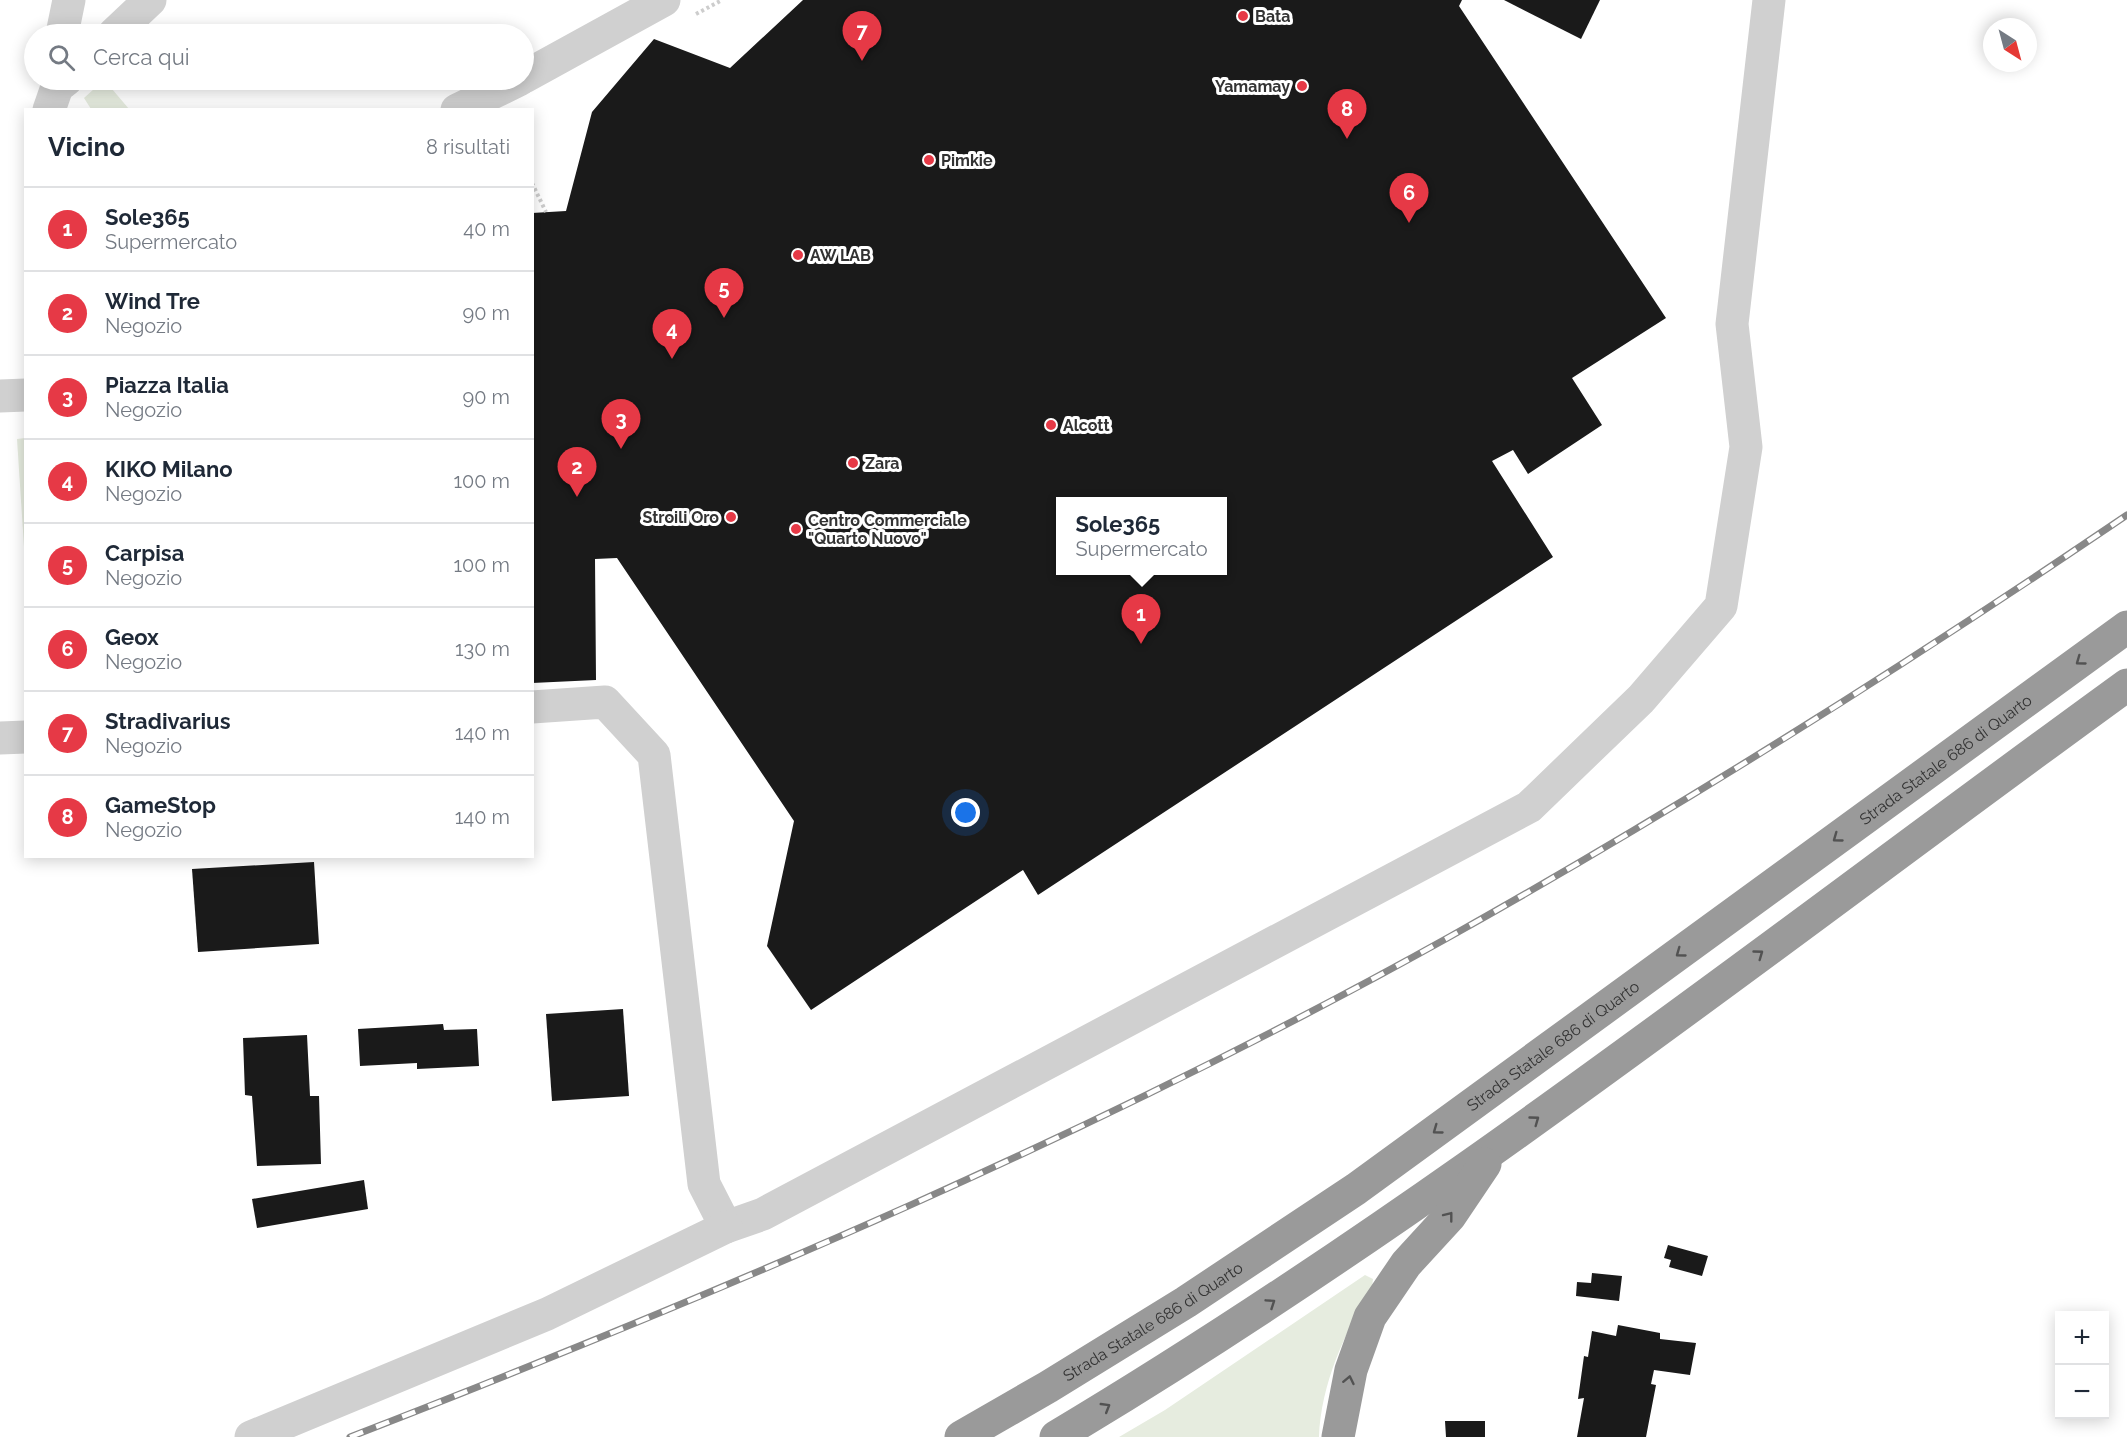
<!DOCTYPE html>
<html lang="it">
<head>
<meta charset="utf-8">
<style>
  :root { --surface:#fff; --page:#f6f6f7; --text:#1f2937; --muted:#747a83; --line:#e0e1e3; --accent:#e63946 }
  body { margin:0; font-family:Raleway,sans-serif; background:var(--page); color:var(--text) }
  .controls { position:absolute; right:18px; bottom:18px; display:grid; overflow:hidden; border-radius:0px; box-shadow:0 3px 15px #0003 }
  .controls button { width:54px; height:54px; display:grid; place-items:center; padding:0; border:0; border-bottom:2px solid var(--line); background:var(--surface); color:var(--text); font:30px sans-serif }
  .compass { position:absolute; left:1983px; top:18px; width:54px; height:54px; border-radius:50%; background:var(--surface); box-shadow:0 3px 15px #0003; rotate:144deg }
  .you { position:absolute; left:966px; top:813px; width:21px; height:21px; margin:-15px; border:4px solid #fff; border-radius:50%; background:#1a73e8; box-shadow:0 0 0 9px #1a73e833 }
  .badge { display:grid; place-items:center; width:39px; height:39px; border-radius:50%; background:var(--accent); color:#fff; font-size:20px; font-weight:700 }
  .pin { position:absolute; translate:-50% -50px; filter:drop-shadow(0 2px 3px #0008) }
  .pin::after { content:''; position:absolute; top:32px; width:21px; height:18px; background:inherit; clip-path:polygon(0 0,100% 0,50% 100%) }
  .popup { position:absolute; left:1056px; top:497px; width:171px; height:78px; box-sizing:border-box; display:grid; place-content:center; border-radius:0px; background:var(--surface); filter:drop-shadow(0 2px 4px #0005); font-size:20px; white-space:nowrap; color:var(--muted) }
  .popup b { font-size:22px; color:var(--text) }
  .popup::after { content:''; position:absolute; left:50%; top:100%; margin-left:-12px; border:12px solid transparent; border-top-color:var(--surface) }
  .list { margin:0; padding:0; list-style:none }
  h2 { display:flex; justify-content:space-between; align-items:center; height:78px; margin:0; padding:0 24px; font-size:26px }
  h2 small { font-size:20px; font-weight:400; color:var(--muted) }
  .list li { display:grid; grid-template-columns:39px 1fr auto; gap:18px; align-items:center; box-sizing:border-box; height:84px; padding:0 24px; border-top:2px solid var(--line) }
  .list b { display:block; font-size:22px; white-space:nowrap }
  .list p { margin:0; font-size:20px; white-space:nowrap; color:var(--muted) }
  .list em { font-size:20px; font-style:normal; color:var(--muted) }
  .icon { flex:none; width:33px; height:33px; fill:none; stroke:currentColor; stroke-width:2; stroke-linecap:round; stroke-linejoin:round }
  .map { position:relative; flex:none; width:2127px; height:1437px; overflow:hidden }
  .search { position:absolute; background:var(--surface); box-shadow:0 3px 15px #0003; left:24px; top:24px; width:510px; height:66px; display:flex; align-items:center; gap:15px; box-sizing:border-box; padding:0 21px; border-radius:33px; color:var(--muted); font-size:22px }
  .panel { position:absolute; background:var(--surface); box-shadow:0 3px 15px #0003; left:24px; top:108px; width:510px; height:750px; border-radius:0px }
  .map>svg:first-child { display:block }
  .green { fill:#e6ecdf }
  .building { fill:#1a1a1a; fill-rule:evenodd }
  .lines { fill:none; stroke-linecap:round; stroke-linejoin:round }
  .path { stroke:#cdcdcd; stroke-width:4; stroke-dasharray:3 3; stroke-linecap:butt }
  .minor { stroke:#d0d0d0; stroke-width:33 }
  .highway { stroke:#9a9a9a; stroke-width:33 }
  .rail-casing { stroke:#888; stroke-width:7 }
  .rail { stroke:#fff; stroke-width:4.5; stroke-dasharray:14; stroke-linecap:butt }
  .oneway { stroke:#525252 }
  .poi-dot { fill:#e63946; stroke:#fff; stroke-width:2 }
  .labels { text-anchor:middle; stroke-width:6; stroke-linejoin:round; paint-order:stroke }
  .poi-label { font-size:16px; font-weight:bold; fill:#333; stroke:#fff; text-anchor:start }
  .street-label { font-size:16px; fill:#333; stroke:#fff }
</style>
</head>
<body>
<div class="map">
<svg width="2127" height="1437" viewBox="0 0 2127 1437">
  <rect width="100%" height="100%" fill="#fff"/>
  <g class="green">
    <polygon points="104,80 122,80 112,89 129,109 91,109 84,98"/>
    <polygon points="25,438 26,438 25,562 17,439"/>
    <path d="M1365 1275 1373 1279 1372 1287C1345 1332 1321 1384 1319 1437H1119L1165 1410Z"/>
  </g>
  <g class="building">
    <path d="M803 0H1462L1459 6 1666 318 1572 378 1602 425 1528 474 1513 450 1492 461 1553 557 1038 895 1023 870 811 1010 767 946 794 821 617 558 595 559 596 680 532 683V213L566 211 592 112 654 39 730 68ZM1060 502H1222V570H1060Z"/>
    <polygon points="1504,0 1600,0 1581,39"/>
    <polygon points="314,862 319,944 198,952 192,869"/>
    <polygon points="623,1009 629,1096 552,1101 546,1014"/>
    <polygon points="443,1024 444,1030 477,1029 479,1066 417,1069 417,1063 360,1066 358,1029"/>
    <polygon points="307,1035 310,1096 319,1096 321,1164 257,1166 252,1096 245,1095 243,1038"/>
    <polygon points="364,1180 368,1209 257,1228 252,1199"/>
    <polygon points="1668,1245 1708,1256 1702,1276 1669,1267 1671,1260 1664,1258"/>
    <polygon points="1592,1273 1622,1276 1619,1301 1576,1296 1577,1282 1591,1283"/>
    <polygon points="1618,1325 1660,1333 1660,1339 1696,1343 1690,1375 1654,1370 1651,1384 1656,1385 1646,1437 1577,1437 1584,1398 1578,1399 1584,1356 1588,1357 1592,1331 1616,1336"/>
    <polygon points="1445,1421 1485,1421 1485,1437 1446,1437"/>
  </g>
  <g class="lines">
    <g class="path">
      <polyline points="696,14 722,0"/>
      <polyline points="532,183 546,212"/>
    </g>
    <g class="minor">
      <polyline points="62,34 69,0"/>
      <polyline points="114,34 150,0"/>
      <polyline points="524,77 664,0"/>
      <polyline points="49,110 57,87 66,80"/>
      <polyline points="457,110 519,80"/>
      <polyline points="0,396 26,395"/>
      <polyline points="532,707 605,702 654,755 704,1184 726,1227 763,1214 1529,807 1641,699 1721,606 1746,447 1732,324 1769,0"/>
      <polyline points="0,738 26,737"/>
      <polyline points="251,1437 547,1314 726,1227"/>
    </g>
    <g class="highway">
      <path id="s1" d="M961 1437 1048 1387 1186 1302 1356 1189 2127 627"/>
      <path d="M1056 1437C1431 1213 1774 941 2127 685"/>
      <polyline points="1338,1437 1351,1370 1370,1317 1406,1264 1450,1216 1485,1164"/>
    </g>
    <g class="rail-casing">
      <path id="rail" d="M350 1437C726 1291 1098 1133 1451 936 1683 806 1907 664 2127 515"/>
    </g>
    <use href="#rail" class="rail"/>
  </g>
  <defs><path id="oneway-chevron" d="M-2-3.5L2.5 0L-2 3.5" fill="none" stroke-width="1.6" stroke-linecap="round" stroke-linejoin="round" transform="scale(1.5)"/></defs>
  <g class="oneway">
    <use href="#oneway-chevron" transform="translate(2080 661) rotate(144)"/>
    <use href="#oneway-chevron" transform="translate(1837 838) rotate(144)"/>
    <use href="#oneway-chevron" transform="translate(1680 953) rotate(144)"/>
    <use href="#oneway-chevron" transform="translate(1759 954) rotate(-36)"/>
    <use href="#oneway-chevron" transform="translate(1535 1120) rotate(-36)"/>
    <use href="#oneway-chevron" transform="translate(1437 1130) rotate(144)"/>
    <use href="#oneway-chevron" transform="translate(1449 1216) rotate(-52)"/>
    <use href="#oneway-chevron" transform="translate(1271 1303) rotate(-34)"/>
    <use href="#oneway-chevron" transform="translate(1349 1380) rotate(-78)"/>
    <use href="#oneway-chevron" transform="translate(1106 1407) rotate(-31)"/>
  </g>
  <g class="poi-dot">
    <circle cx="1243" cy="16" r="6"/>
    <circle cx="1302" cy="86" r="6"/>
    <circle cx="929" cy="160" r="6"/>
    <circle cx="798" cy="255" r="6"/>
    <circle cx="1051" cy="425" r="6"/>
    <circle cx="853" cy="463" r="6"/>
    <circle cx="731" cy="517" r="6"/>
    <circle cx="796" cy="529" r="6"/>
  </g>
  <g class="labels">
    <g class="poi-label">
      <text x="1255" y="22">Bata</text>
      <text x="1290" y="92" text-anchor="end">Yamamay</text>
      <text x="941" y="166">Pimkie</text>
      <text x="810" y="261">AW LAB</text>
      <text x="1063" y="431">Alcott</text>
      <text x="865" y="469">Zara</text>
      <text x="719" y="523" text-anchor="end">Stroili Oro</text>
      <text x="808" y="526">Centro Commerciale<tspan x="808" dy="18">"Quarto Nuovo"</tspan></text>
    </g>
    <g class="street-label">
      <text dy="6" stroke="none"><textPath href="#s1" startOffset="1196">Strada Statale 686 di Quarto</textPath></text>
      <text dy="6" stroke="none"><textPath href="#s1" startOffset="710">Strada Statale 686 di Quarto</textPath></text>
      <text dy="6" stroke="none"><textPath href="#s1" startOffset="224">Strada Statale 686 di Quarto</textPath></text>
    </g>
  </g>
</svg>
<div class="controls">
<button>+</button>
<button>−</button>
</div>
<svg class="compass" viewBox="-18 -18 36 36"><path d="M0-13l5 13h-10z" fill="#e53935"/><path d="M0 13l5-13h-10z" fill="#747a83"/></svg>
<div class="you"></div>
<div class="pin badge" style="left:1141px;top:644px">1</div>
<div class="popup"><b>Sole365</b>Supermercato</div>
<div class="pin badge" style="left:577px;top:497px">2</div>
<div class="pin badge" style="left:621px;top:449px">3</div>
<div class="pin badge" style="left:672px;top:359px">4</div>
<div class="pin badge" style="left:724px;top:318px">5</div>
<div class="pin badge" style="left:1409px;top:223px">6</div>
<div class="pin badge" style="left:862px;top:61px">7</div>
<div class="pin badge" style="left:1347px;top:139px">8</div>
<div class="search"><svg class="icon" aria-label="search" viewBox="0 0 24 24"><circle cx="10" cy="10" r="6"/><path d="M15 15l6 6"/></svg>Cerca qui</div>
<section class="panel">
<h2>Vicino<small>8 risultati</small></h2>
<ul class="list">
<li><span class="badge">1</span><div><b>Sole365</b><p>Supermercato</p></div><em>40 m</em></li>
<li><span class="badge">2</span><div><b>Wind Tre</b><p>Negozio</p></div><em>90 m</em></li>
<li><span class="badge">3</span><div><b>Piazza Italia</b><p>Negozio</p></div><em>90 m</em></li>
<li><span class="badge">4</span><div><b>KIKO Milano</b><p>Negozio</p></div><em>100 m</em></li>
<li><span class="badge">5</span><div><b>Carpisa</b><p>Negozio</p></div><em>100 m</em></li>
<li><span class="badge">6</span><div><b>Geox</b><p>Negozio</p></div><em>130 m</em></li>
<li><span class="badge">7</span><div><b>Stradivarius</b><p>Negozio</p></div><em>140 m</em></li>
<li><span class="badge">8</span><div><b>GameStop</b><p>Negozio</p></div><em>140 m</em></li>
</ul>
</section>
</div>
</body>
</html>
